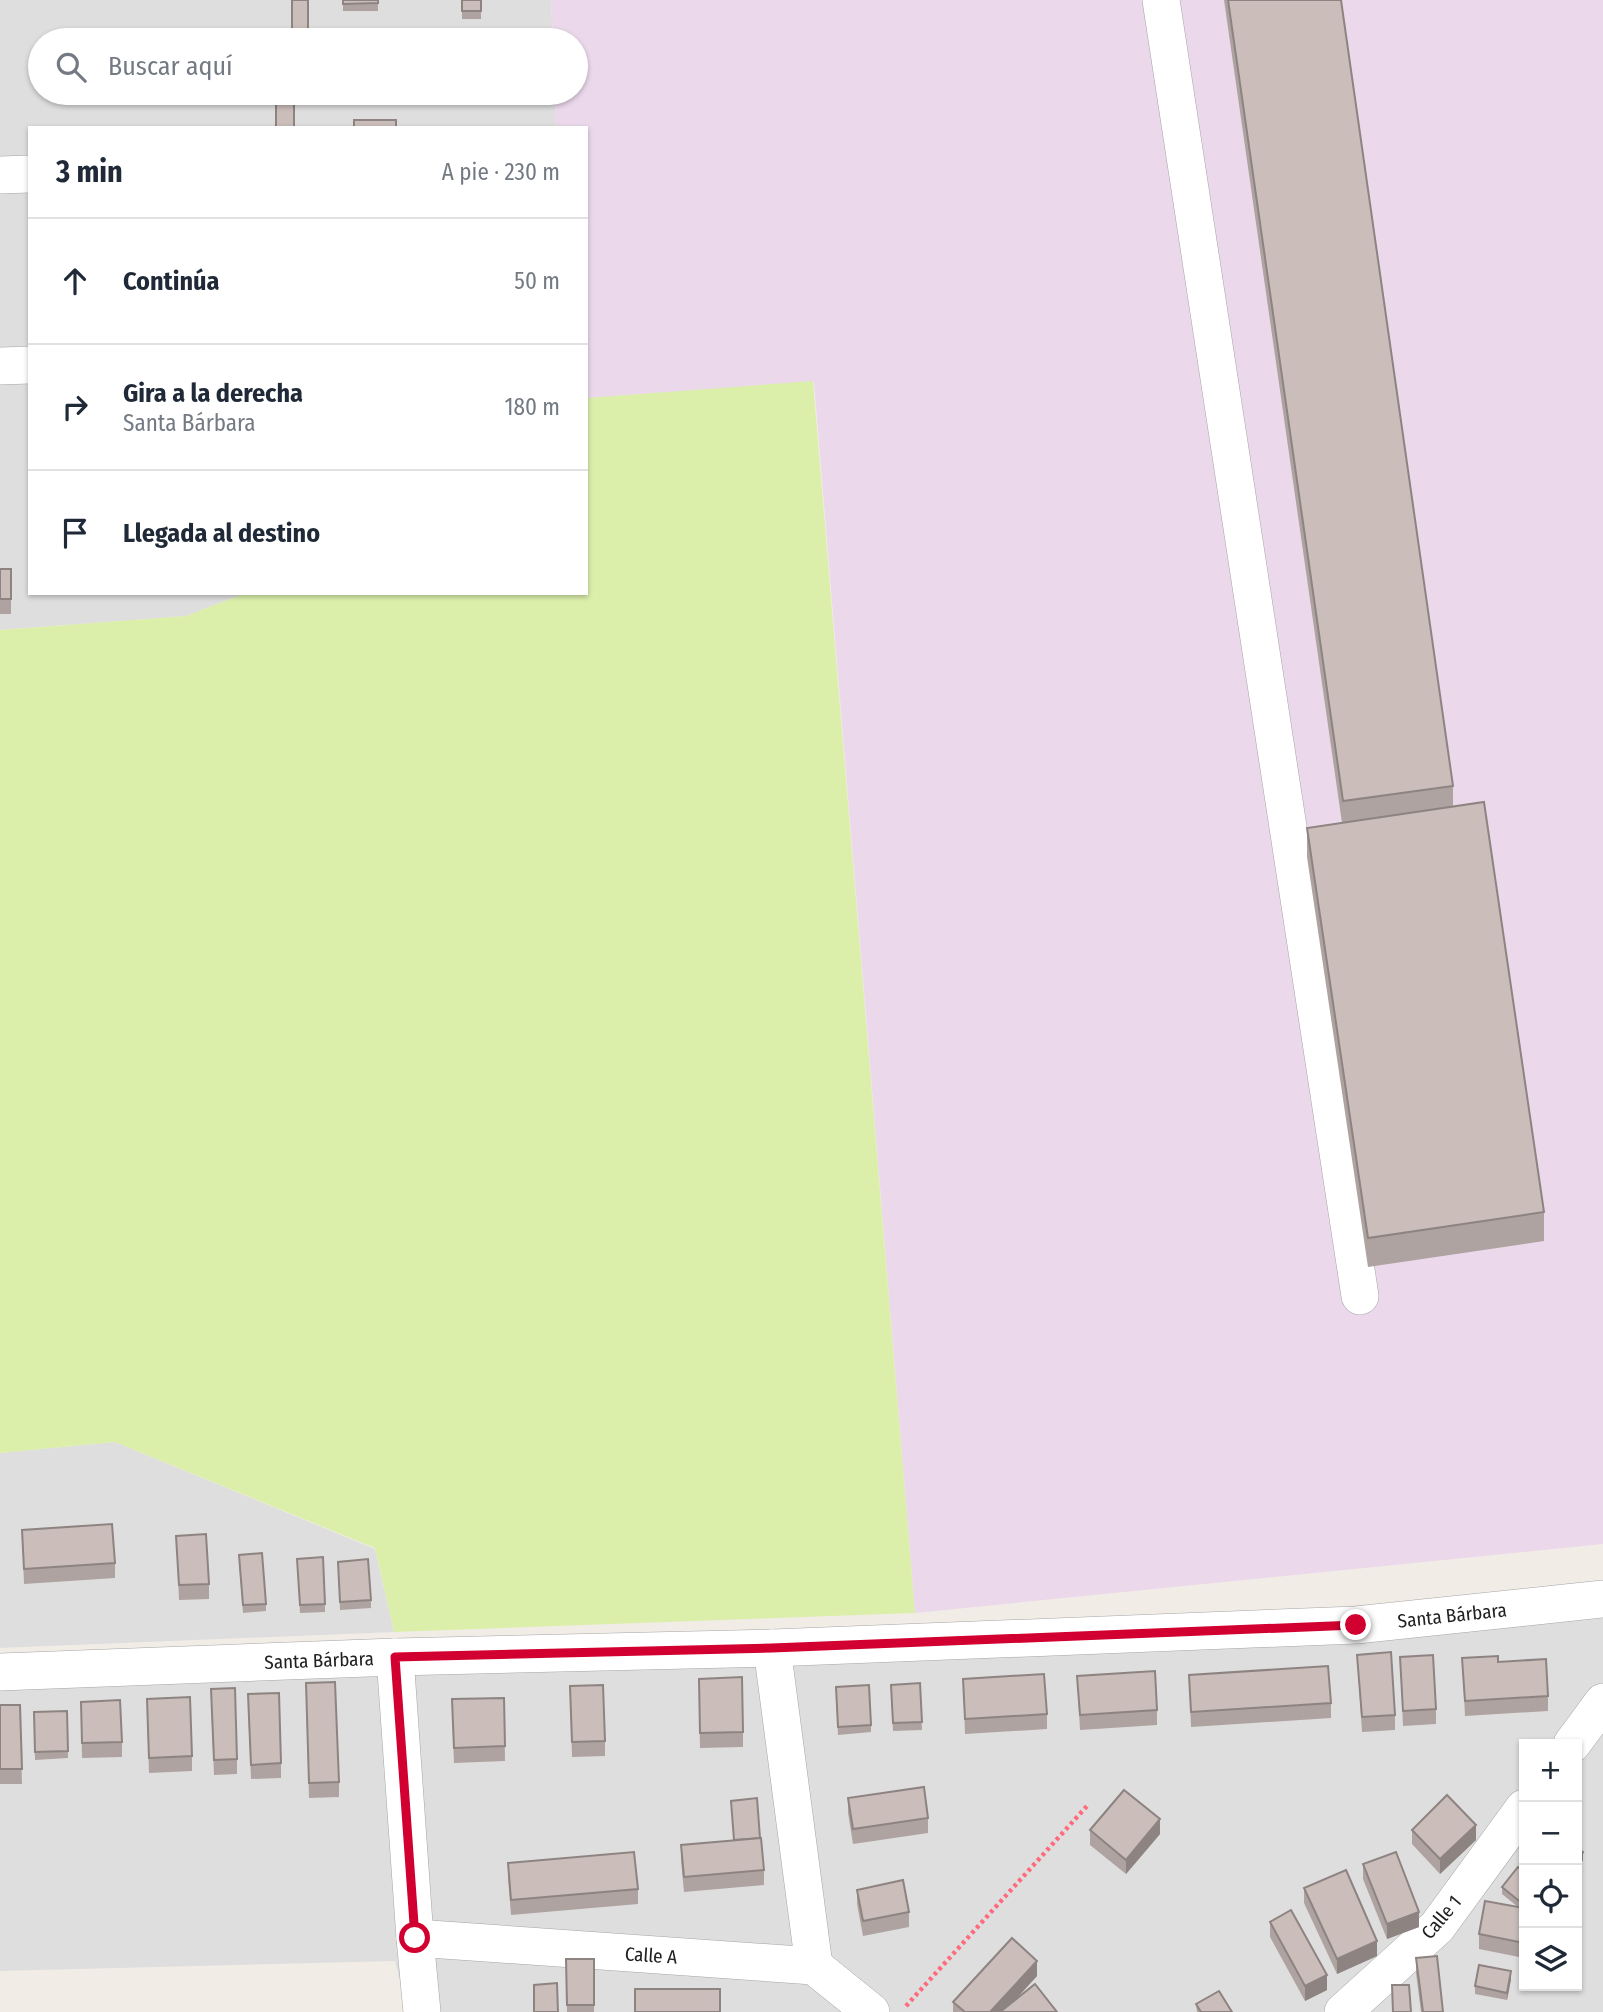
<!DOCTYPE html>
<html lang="es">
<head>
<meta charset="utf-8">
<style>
  :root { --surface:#fff; --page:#f6f6f7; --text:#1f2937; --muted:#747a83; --line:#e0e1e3 }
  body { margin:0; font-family:"Fira Sans Condensed",sans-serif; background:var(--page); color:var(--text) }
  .controls { position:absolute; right:21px; bottom:21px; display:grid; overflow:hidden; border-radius:0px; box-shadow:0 2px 5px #0004 }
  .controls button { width:63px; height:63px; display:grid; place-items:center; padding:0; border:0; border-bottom:2px solid var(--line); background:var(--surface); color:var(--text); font:35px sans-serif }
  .stop { position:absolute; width:21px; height:21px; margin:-16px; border:5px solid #d20030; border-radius:50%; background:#fff }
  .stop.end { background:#d20030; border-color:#fff; box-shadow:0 2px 7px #0008 }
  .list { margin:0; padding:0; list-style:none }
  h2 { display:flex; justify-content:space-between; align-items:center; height:91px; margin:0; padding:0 28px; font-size:30px }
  h2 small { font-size:23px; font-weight:400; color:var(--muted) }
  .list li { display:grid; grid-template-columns:46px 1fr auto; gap:21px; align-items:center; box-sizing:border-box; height:126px; padding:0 28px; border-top:2px solid var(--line) }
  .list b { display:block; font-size:26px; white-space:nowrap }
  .list p { margin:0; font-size:23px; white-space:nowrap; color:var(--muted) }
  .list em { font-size:23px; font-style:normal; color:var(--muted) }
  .icon { flex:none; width:38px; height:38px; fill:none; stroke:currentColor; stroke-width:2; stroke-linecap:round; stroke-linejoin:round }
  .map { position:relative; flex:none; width:1603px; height:2012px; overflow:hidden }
  .search { position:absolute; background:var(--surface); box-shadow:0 2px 5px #0004; left:28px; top:28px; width:560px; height:77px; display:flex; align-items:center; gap:18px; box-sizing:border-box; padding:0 24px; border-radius:38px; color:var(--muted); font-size:26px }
  .panel { position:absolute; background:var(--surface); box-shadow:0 2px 5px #0004; left:28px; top:126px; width:560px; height:469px; border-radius:0px }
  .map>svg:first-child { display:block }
  .residential { fill:#dfdede; fill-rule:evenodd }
  .industrial { fill:#ebd9eb }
  .grass { fill:#dbefab }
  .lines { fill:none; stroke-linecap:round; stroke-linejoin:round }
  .minor-casing { stroke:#a5a5a5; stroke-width:38 }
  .path { stroke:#ff6b7d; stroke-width:4.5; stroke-dasharray:3.5 3.5; stroke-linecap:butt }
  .minor { stroke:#fff; stroke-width:37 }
  .wall { fill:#aea3a0 }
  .shaded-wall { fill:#8d8482 }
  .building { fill:#cabdba; stroke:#8d8482; stroke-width:2 }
  .route { stroke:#d20030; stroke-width:9 }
  .labels { text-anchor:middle; stroke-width:5; stroke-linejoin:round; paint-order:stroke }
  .street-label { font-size:19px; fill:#212121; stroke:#fff }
</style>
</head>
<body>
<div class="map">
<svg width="1603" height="2012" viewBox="0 0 1603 2012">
  <rect width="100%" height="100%" fill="#f2ece7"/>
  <g class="residential">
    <polygon points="0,0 551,0 553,40 40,40 40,93 555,93 556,128 30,128 30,593 246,593 186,616 0,630"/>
    <polygon points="115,1442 375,1549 394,1632 0,1648 0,1453"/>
    <path d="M1603 1604V2012H408L395 1961 0 1971V1688ZM1524 1744H1577V1986H1524Z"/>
  </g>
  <polygon class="industrial" points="551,0 1603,0 1603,1544 915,1613 814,382 586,398 586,128 556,128 555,93 576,93 576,40 553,40"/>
  <polygon class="grass" points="813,381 915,1613 394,1632 375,1548 115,1442 0,1453 0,630 186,616 246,593 586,593 586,398"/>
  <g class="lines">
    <g class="minor-casing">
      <g id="minor">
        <polyline points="1161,0 1360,1296"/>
        <polyline points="0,175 30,174"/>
        <polyline points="0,366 30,365"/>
        <polyline points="772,1648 814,1966"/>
        <polyline points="395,1657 415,1938 422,2012"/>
        <polyline points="0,1672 395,1657 772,1648 1356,1625 1603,1599"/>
        <polyline points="1572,1744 1603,1702"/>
        <polyline points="415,1938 814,1966 871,2012"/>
        <polyline points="1343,2012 1437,1927 1524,1808"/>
      </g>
    </g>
    <polyline class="path" points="906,2006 1087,1806"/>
    <use href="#minor" class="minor"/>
  </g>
  <g class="wall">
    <rect x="292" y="0" width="16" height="40"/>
    <rect x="343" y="0" width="35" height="11"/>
    <rect x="462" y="0" width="19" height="19"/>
    <polygon points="1224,0 1341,0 1453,786 1453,807 1544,1212 1544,1241 1368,1267 1307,857 1307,828 1342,823"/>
    <rect x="0" y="569" width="11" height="45"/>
    <polygon points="22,1530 115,1563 115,1578 24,1584"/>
    <polygon points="176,1536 209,1584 209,1599 179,1600"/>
    <polygon points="239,1563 266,1604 266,1611 243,1613"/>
    <polygon points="297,1566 325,1604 325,1612 300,1613"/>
    <polygon points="338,1569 371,1600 371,1608 340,1610"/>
    <polygon points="1357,1655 1395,1715 1395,1730 1362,1732"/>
    <polygon points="1400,1657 1436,1709 1436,1724 1403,1726"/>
    <polygon points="1462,1658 1498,1662 1548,1696 1548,1711 1465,1716"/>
    <polygon points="1189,1675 1331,1703 1331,1718 1191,1727"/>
    <polygon points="1077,1676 1157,1710 1157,1725 1080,1730"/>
    <polygon points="963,1679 1047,1714 1047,1729 965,1734"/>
    <polygon points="920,1683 922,1730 893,1731 891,1692"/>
    <polygon points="570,1686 605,1741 605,1756 572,1757"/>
    <polygon points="699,1694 743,1732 743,1747 700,1748"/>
    <polygon points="836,1695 871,1725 871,1732 838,1735"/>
    <polygon points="306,1698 339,1782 339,1797 309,1798"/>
    <polygon points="504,1698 505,1761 454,1763 452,1714"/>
    <polygon points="81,1702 122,1742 122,1757 82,1758"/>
    <polygon points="211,1704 237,1759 237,1774 214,1775"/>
    <polygon points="0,1705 20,1705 22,1784 0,1784"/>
    <polygon points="248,1709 281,1763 281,1778 251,1779"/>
    <polygon points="67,1711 68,1758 35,1760 34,1712"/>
    <polygon points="147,1714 192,1756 192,1771 149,1773"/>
    <polygon points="848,1798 928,1818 928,1833 853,1844 848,1813"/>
    <polygon points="731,1801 764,1870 764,1885 684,1892 681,1860 681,1845 734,1840"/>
    <polygon points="1090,1830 1160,1834 1126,1874 1090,1845"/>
    <polygon points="1412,1830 1476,1840 1440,1874 1412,1844"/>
    <polygon points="508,1863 638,1889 638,1904 511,1915 508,1878"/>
    <polygon points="1363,1864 1419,1927 1387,1939 1363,1879"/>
    <polygon points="1524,1872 1524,1958 1479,1949 1479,1934 1518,1907 1502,1894 1502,1887"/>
    <polygon points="1304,1888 1377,1956 1337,1974 1304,1903"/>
    <polygon points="857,1890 909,1912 909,1927 863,1936 857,1904"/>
    <polygon points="1270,1922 1327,1990 1305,2001 1270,1937"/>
    <polygon points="1416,1958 1443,2012 1421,2012 1416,1973"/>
    <polygon points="566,1959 594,1959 594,2012 567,2012"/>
    <polygon points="1037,1976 1016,1999 1057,2012 953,2012 953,2002"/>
    <polygon points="1511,1979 1507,2000 1475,1994 1475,1986"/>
    <polygon points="1196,2004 1232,2012 1197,2012"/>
  </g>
  <g class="shaded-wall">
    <polygon points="1160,1819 1160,1834 1126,1874 1126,1860"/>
    <polygon points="1476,1825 1476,1840 1440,1874 1440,1859"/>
    <polygon points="1583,1852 1583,1860 1577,1871 1577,1863"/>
    <polygon points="1419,1912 1419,1927 1387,1939 1387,1924"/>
    <polygon points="1377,1941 1377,1956 1337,1974 1337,1959"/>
    <polygon points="1037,1961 1037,1976 1004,2012 990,2012"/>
    <polygon points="1511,1971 1511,1979 1507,2000 1507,1993"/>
    <polygon points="1327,1975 1327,1990 1305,2001 1305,1986"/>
  </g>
  <g class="building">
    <rect x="292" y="0" width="16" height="33"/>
    <polygon points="343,0 378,0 378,3 343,4"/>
    <rect x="462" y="0" width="19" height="11"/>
    <polygon points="1228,0 1341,0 1453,786 1343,801"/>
    <rect x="276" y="93" width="18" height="35"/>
    <rect x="354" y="120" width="42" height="8"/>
    <rect x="0" y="569" width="11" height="30"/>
    <polygon points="1484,802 1544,1212 1368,1238 1307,828"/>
    <polygon points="112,1524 115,1563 24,1569 22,1530"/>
    <polygon points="206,1534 209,1584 179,1585 176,1536"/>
    <polygon points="262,1553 266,1604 243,1605 239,1555"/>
    <polygon points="323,1557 325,1604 300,1605 297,1559"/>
    <polygon points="368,1559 371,1600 340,1602 338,1562"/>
    <polygon points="1391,1652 1395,1715 1362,1717 1357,1655"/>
    <polygon points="1433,1655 1436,1709 1403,1711 1400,1657"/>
    <polygon points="1498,1656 1498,1662 1546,1659 1548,1696 1465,1701 1462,1658"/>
    <polygon points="1328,1666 1331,1703 1191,1712 1189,1675"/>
    <polygon points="1155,1671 1157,1710 1080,1715 1077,1676"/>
    <polygon points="1044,1674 1047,1714 965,1719 963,1679"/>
    <polygon points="742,1677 743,1732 700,1733 699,1679"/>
    <polygon points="335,1682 339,1782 309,1783 306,1683"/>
    <polygon points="920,1683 922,1722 893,1723 891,1685"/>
    <polygon points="603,1685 605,1741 572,1742 570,1686"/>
    <polygon points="869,1685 871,1725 838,1727 836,1687"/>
    <polygon points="235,1688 237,1759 214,1760 211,1689"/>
    <polygon points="279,1693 281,1763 251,1765 248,1694"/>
    <polygon points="190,1697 192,1756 149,1758 147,1699"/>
    <polygon points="504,1698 505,1746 454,1748 452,1699"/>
    <polygon points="120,1700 122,1742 82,1743 81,1702"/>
    <polygon points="0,1705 20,1705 22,1769 0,1769"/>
    <polygon points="67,1711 68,1751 35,1752 34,1712"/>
    <polygon points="924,1787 928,1818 853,1829 848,1798"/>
    <polygon points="1124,1790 1160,1819 1126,1860 1090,1830"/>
    <polygon points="1447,1795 1476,1825 1440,1859 1412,1830"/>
    <polygon points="757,1798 760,1838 734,1840 731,1801"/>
    <polygon points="761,1838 764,1870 684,1877 681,1845"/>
    <polygon points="1577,1848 1583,1852 1577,1863"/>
    <polygon points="634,1852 638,1889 511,1900 508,1863"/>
    <polygon points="1396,1852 1419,1912 1387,1924 1363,1864"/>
    <polygon points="1518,1867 1524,1872 1524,1905 1502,1887"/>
    <polygon points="1346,1870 1377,1941 1337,1959 1304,1888"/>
    <polygon points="903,1880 909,1912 863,1921 857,1890"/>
    <polygon points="1485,1901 1524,1908 1524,1943 1479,1934"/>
    <polygon points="1291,1910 1327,1975 1305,1986 1270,1922"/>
    <polygon points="1012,1938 1037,1961 990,2012 965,2012 953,2002"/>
    <polygon points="1437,1956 1443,2012 1423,2012 1416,1958"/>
    <polygon points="566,1959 594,1959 594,2005 567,2005"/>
    <polygon points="1479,1965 1511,1971 1507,1993 1475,1986"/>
    <polygon points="557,1983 558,2012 534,2012 534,1985"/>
    <polygon points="1035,1984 1057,2012 1000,2012"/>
    <polygon points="1392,1985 1409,1985 1411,2012 1393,2012"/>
    <rect x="635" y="1989" width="85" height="23"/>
    <polygon points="1219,1991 1232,2012 1201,2012 1196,2004"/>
  </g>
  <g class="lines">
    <polyline class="route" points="415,1938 395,1657 772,1648 1356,1625"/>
  </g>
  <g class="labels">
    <g class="street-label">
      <text transform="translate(1452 1615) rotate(-6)" y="7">Santa Bárbara</text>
      <text transform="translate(319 1660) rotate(-2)" y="7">Santa Bárbara</text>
      <text transform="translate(1441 1917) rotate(-50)" y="7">Calle 1</text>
      <text transform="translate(651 1955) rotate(4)" y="7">Calle A</text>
    </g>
  </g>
</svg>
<div class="controls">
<button>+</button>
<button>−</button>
<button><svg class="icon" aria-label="locate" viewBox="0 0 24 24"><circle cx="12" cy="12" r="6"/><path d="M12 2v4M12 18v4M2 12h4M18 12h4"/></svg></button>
<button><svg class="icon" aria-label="layers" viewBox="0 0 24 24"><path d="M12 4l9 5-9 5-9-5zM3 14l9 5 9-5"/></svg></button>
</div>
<div class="stop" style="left:415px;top:1938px"></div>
<div class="stop end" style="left:1356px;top:1625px"></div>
<div class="search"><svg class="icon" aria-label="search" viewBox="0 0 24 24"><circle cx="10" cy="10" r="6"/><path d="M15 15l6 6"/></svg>Buscar aquí</div>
<section class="panel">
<h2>3 min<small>A pie · 230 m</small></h2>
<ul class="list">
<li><svg class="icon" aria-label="ahead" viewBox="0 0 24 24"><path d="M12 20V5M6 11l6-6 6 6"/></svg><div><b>Continúa</b></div><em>50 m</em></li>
<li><svg class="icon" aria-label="right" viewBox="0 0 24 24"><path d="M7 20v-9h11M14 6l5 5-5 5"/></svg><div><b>Gira a la derecha</b><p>Santa Bárbara</p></div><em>180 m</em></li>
<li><svg class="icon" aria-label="arrive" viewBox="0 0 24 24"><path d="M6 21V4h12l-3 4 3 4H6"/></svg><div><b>Llegada al destino</b></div></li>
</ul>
</section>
</div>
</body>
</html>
